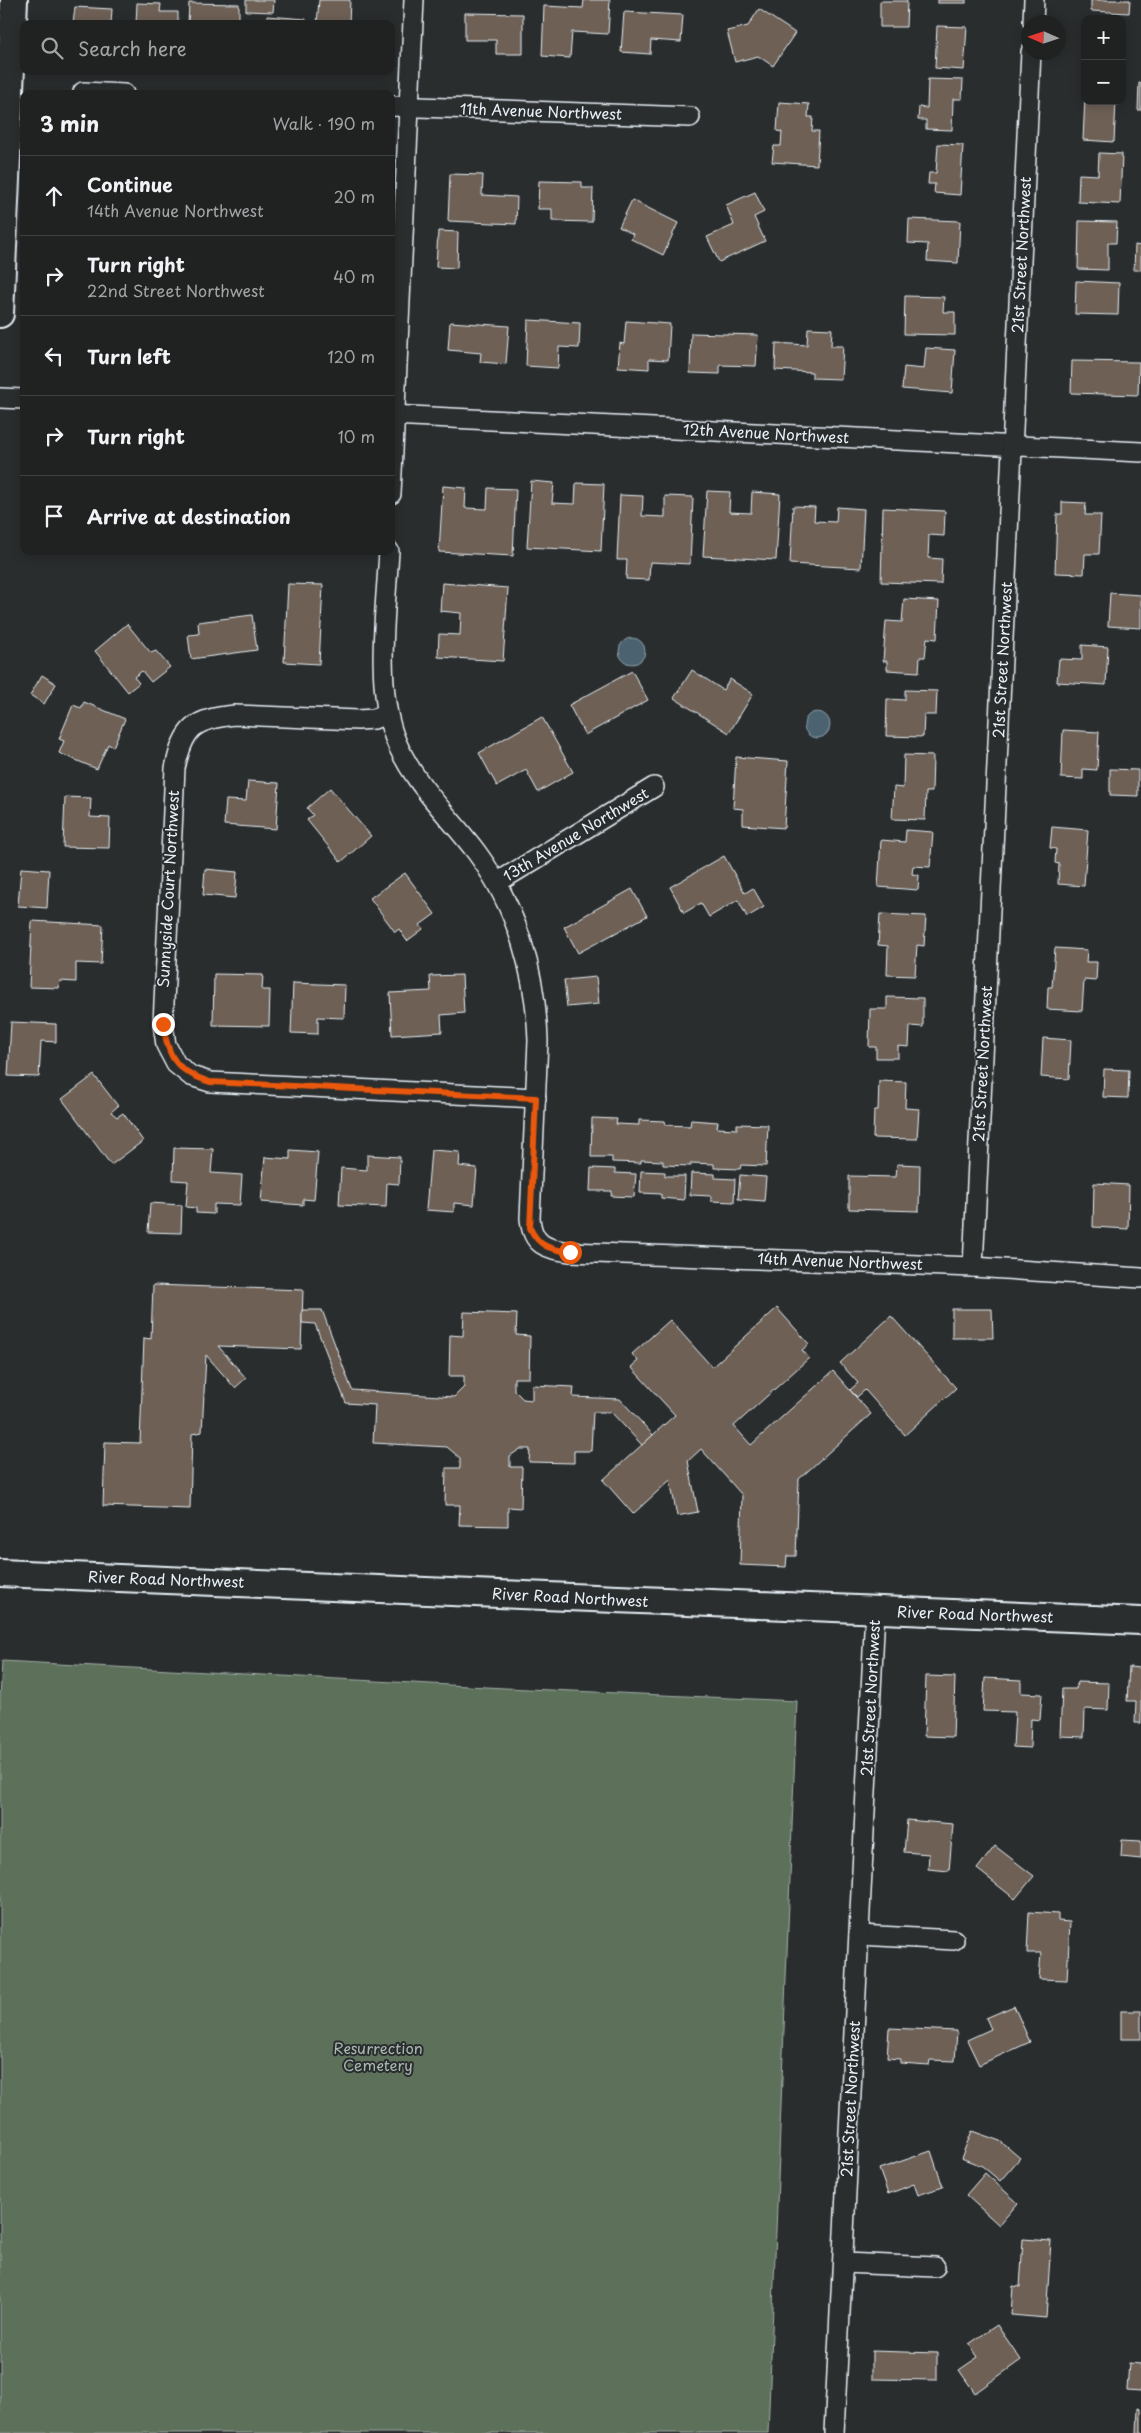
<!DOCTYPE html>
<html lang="en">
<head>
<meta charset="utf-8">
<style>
  :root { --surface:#202222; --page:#282a2a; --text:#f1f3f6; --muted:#a2a4a5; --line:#3d3f40 }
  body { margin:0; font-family:"Playpen Sans",sans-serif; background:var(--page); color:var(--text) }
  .controls { position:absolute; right:15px; top:15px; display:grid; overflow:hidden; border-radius:10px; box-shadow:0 2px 12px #0003 }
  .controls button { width:45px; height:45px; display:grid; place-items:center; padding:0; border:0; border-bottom:1px solid var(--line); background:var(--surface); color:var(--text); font:25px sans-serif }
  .compass { position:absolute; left:1021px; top:15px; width:45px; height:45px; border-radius:50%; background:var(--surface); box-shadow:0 2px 12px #0003; rotate:273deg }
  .stop { position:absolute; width:15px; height:15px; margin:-11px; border:4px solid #ea580c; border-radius:50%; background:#fff }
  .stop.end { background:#ea580c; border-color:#fff; box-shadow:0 1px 5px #0008 }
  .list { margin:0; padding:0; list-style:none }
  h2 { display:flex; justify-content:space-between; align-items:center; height:65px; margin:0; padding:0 20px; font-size:21px }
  h2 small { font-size:16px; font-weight:400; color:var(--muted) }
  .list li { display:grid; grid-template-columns:32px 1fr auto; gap:15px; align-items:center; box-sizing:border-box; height:80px; padding:0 20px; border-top:1px solid var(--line) }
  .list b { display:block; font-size:19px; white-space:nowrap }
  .list p { margin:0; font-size:16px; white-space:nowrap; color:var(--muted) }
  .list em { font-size:16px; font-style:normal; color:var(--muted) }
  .icon { flex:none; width:28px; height:28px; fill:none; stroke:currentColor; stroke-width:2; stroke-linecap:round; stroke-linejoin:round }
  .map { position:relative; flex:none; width:1141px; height:2433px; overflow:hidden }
  .search { position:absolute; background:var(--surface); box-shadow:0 2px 12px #0003; left:20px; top:20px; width:375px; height:55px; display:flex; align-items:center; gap:12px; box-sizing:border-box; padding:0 18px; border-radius:10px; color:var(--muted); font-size:19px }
  .panel { position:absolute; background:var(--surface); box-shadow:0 2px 12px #0003; left:20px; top:90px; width:375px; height:465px; border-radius:10px }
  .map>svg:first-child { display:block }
  .green { fill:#5d705a; stroke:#a2b0a9 }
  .water { fill:#4c6470; stroke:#8a9ca6 }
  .building { fill:#6e6154; stroke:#e8f1f8 }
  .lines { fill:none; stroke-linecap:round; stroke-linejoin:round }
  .street-casing { stroke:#e8f1f8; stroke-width:22 }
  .secondary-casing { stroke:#e8f1f8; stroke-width:30 }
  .street { stroke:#2a2d2e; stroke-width:19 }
  .secondary { stroke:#2a2d2e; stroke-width:26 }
  .route { stroke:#ea580c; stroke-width:6 }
  .labels { text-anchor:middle; stroke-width:4; stroke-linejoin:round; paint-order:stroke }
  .street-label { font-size:15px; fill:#e8f1f8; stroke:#2a2d2e }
  .park-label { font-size:15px; fill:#a9b7b1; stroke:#2a2d2e }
</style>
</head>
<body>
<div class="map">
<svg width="1141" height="2433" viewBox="0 0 1141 2433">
  <rect width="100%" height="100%" fill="#2a2d2e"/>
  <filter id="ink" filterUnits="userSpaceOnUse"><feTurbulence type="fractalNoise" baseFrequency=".02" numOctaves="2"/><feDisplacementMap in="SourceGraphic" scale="10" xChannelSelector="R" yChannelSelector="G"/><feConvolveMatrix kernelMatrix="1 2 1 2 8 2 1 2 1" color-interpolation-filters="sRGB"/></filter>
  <g filter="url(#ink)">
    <polygon class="green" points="2,1661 505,1688 797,1701 768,2433 0,2433 0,1700"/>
    <g class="water">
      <circle cx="632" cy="651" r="13"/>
      <circle cx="817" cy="725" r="13"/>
    </g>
    <g class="building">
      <polygon points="246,0 274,0 273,12 246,11"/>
      <polygon points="319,0 350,0 349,24 317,24"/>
      <polygon points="584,0 610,0 608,34 572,32 570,58 542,56 544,6 583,8"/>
      <rect x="938" y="0" width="28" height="3"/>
      <polygon points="1091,0 1130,0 1129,13 1091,11"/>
      <polygon points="880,1 907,1 906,27 880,27"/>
      <polygon points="137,3 161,4 160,12 178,12 178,24 136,24"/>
      <polygon points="189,3 239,4 239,24 188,24"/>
      <polygon points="75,7 112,9 111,24 73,24"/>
      <polygon points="759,9 795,33 773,66 758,56 735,62 727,31 748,26"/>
      <polygon points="624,12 683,15 681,42 651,40 650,54 621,52"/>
      <polygon points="465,13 523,14 523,54 496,54 496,40 465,40"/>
      <polygon points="267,16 306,19 305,24 267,24"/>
      <polygon points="937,26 967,27 964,70 935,68"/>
      <polygon points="928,79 963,80 962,99 953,99 952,130 926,129 926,120 918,120 919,107 927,108"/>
      <polygon points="1139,83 1141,83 1141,110 1138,110"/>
      <polygon points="1085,97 1085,101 1116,101 1114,142 1083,140"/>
      <polygon points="779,102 809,104 808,117 813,117 812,131 819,131 817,165 772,162 774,146 781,146 782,132 777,131"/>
      <polygon points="938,144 963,145 960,195 934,193 935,184 928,184 929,173 936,173"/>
      <polygon points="1099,153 1122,154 1120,204 1078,202 1079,174 1098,175"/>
      <polygon points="450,174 483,175 482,195 517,197 516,224 448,221"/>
      <polygon points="539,181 582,182 582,188 593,188 592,222 552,221 552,209 538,209"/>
      <polygon points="755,192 764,212 754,217 765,241 719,262 707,237 734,225 726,205"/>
      <polygon points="632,200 678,223 663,255 631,239 633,234 619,227"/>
      <polygon points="909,219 960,221 958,263 927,261 928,244 908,243"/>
      <polygon points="1079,221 1117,222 1116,243 1108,243 1108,270 1078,269"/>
      <polygon points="438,231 458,232 457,268 436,267"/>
      <polygon points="1135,245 1141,246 1141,270 1134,270"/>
      <polygon points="1076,281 1119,283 1118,315 1075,314"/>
      <polygon points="905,296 944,297 943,312 955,312 955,335 904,334"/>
      <polygon points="528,320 580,323 579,348 559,347 558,368 526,366"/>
      <polygon points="626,321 670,324 668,360 649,359 649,369 618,367 620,343 624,344"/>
      <polygon points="450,322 509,326 506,364 480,362 481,353 448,350"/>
      <polygon points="808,328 832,329 831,346 843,346 841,379 812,378 812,372 775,370 776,343 807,345"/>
      <polygon points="691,333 758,335 756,366 720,365 720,374 690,373"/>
      <polygon points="926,348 955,350 952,393 902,389 904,367 924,369"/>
      <polygon points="1072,361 1139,362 1138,395 1071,393"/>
      <polygon points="531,481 554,483 552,503 575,504 576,483 604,484 601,551 527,547"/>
      <polygon points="443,486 466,488 465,508 487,509 488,488 516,489 513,556 439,552"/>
      <polygon points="707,491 730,492 729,512 751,513 752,492 780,494 776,560 703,556"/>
      <polygon points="620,495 643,496 642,516 665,517 665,496 693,497 690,564 650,562 649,580 626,579 627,560 617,560"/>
      <polygon points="1062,502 1086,503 1085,515 1101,515 1099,554 1085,554 1084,574 1055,573 1057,514 1062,514"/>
      <polygon points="793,506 815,507 814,521 836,522 837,507 864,509 861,568 790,564"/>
      <polygon points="883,508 945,511 944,536 929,535 928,558 942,559 941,584 881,582"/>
      <polygon points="442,583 508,588 503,661 438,657 439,634 460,635 461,613 440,611"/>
      <polygon points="288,584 323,585 319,664 284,662"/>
      <polygon points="1110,593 1141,595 1141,628 1108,626"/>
      <polygon points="904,599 939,601 937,639 927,638 925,657 920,657 919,672 887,670 887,661 883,661 886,621 902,622"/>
      <polygon points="252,615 257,650 191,659 188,635 199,634 198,622"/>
      <polygon points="127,624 151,653 156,651 170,667 151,682 142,671 134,677 139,683 128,692 95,651"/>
      <polygon points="1082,645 1108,647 1106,685 1057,682 1059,659 1082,660"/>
      <polygon points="692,670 723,690 730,679 753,694 729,733 674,698"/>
      <polygon points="632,671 648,700 585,735 569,705"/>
      <polygon points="42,675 56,684 44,704 30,695"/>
      <polygon points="905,690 937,691 936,715 924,715 923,737 886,736 887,699 905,700"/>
      <polygon points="84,702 125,719 113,747 108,744 97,769 59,753 64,741 59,739 73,705 81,708"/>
      <polygon points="542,717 573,772 538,792 526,770 497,786 479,753"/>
      <polygon points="1063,730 1099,732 1097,770 1083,769 1083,779 1061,778"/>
      <polygon points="904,755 933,756 932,792 926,792 925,820 892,819 894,787 903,788"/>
      <polygon points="736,757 788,761 784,828 743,825 743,809 733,808"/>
      <polygon points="1110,769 1138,770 1138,796 1110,795"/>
      <polygon points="248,781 279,783 276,829 224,825 226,800 246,801"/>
      <polygon points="330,788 371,836 341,862 307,820 313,815 307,808"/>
      <polygon points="65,797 91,798 90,817 110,818 109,848 63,847"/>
      <polygon points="1052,827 1088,830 1084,886 1058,884 1059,864 1055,863 1056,849 1050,848"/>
      <polygon points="906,830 933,832 930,867 913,866 912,874 919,875 918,890 878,887 881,840 905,842"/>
      <polygon points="724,856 745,893 753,888 764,907 747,917 738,900 709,917 701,903 684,913 670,887"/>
      <polygon points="21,868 49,870 47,908 18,906"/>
      <polygon points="205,869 237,872 235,898 203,895"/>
      <polygon points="405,873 435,914 420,925 423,929 407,941 399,929 395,932 370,898"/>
      <polygon points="632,889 647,916 578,953 564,927"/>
      <polygon points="880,914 926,916 924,946 917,945 915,976 887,975 888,946 878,945"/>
      <polygon points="32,921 103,925 101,964 76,963 76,982 60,981 59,988 29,987"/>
      <polygon points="1055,948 1087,950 1086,962 1097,962 1096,981 1084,980 1082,1011 1047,1009 1048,987 1052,987"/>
      <polygon points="214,974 263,975 262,990 270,990 269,1026 213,1025"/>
      <polygon points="462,975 464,1013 441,1015 442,1032 392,1035 390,993 431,991 430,976"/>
      <polygon points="596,977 599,1004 567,1007 564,980"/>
      <polygon points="293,983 345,985 344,1018 318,1017 318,1034 291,1033"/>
      <polygon points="887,997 923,998 923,1027 910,1026 909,1047 898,1046 898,1058 876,1058 876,1047 869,1047 870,1009 887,1009"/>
      <polygon points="11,1022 56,1024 56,1042 41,1041 39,1077 8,1076"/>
      <polygon points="1043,1038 1071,1040 1069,1079 1041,1077"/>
      <polygon points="1104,1069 1129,1070 1128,1098 1103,1097"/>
      <polygon points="94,1075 118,1106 111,1112 117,1117 123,1113 143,1141 111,1165 62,1099"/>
      <polygon points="879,1081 906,1082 905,1108 919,1109 917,1139 873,1138 874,1110 878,1110"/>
      <polygon points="592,1118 617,1119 616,1124 639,1125 639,1120 665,1121 666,1125 690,1126 691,1120 718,1122 717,1128 737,1129 737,1124 768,1125 766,1166 741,1165 740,1169 714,1168 714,1164 691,1163 691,1166 663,1165 663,1161 641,1160 641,1163 612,1162 612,1157 591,1157"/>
      <polygon points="174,1148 213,1149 211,1173 242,1175 240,1205 214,1204 214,1214 196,1213 196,1208 186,1207 188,1181 173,1180"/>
      <polygon points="290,1150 318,1152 314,1200 303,1199 303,1205 261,1202 265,1157 290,1159"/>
      <polygon points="431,1150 460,1152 459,1166 477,1168 474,1205 454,1203 454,1212 426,1210"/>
      <polygon points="367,1155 400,1157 399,1184 387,1183 386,1207 339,1205 341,1168 367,1170"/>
      <polygon points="897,1164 920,1165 919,1211 849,1209 849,1176 896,1177"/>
      <polygon points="591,1168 615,1169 615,1173 636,1174 634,1197 611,1196 612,1191 590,1191"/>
      <polygon points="641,1171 665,1172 665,1176 685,1176 684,1200 661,1198 661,1194 640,1193"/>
      <polygon points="691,1173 715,1174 715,1178 735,1179 734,1202 711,1201 711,1196 690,1195"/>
      <polygon points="740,1175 766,1177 764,1201 738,1199"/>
      <polygon points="1094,1183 1129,1185 1128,1229 1093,1227"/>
      <polygon points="150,1203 182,1205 181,1233 148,1232"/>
      <polygon points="153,1285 303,1290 301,1349 218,1346 246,1378 235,1388 206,1355 202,1432 192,1434 190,1509 103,1506 105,1442 140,1443 144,1338 151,1339"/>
      <polygon points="777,1308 809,1344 802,1350 809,1358 734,1426 751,1445 833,1371 871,1414 799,1479 796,1556 787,1556 786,1567 740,1565 742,1495 701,1449 688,1461 698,1512 677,1516 670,1480 633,1514 603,1480 675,1415 631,1367 638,1361 632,1354 670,1320 712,1367"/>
      <polygon points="952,1309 992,1309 993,1338 952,1338"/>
      <polygon points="302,1310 322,1310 352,1390 454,1397 464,1387 464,1376 449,1376 450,1335 463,1336 464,1312 517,1314 516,1335 530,1336 529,1378 514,1378 514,1390 523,1399 532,1400 532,1385 574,1387 573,1397 620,1399 653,1435 642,1445 611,1412 593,1412 591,1451 574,1451 574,1463 529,1462 530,1449 520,1449 510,1456 510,1467 522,1467 521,1508 508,1507 508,1526 459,1525 460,1505 445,1505 446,1468 460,1468 460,1458 447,1447 373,1443 375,1405 346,1403 315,1324 302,1323"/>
      <polygon points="891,1316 956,1388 905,1435 865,1390 857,1397 850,1390 858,1383 840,1363"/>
      <polygon points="1129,1667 1141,1668 1141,1723 1135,1723 1136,1701 1127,1701"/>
      <polygon points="926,1676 955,1677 953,1737 924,1736"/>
      <polygon points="985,1678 1021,1680 1021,1693 1042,1694 1040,1720 1031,1719 1030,1748 1013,1747 1015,1712 983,1711"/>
      <polygon points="1077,1682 1109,1683 1108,1710 1085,1709 1084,1737 1060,1736 1062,1689 1076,1689"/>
      <polygon points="907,1820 953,1824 949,1871 928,1869 929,1854 904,1852"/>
      <polygon points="1122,1840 1141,1841 1141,1859 1121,1857"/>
      <polygon points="995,1846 1034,1876 1015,1899 977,1869"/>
      <polygon points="1029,1912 1058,1914 1058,1921 1070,1922 1067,1980 1039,1979 1041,1953 1027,1953"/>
      <polygon points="1014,2006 1030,2042 979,2065 967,2040 991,2029 986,2018"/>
      <rect x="1121" y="2011" width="20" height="28"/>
      <polygon points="889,2028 957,2031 955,2061 930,2060 929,2065 900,2063 900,2059 887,2058"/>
      <polygon points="972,2131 1000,2141 1020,2158 1000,2181 982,2166 961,2158"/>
      <polygon points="931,2151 943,2187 918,2195 914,2184 888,2194 879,2169"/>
      <polygon points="985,2173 1018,2203 999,2225 966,2195"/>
      <polygon points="1023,2239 1051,2241 1046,2318 1011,2315 1013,2286 1020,2287"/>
      <polygon points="997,2325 1021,2360 975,2393 959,2370 978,2357 969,2344"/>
      <polygon points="872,2351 937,2353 937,2380 872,2379"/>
      <polygon points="1129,2363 1141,2364 1141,2391 1127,2390"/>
      <polygon points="1138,2407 1141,2408 1141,2433 1137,2433"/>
    </g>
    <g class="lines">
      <g class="street-casing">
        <g id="street">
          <polyline points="1033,22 1034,0"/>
          <polyline points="83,92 124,94"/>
          <polyline points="391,106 690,117"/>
          <polyline points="0,398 24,399"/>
          <polyline points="391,415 1141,452"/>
          <polyline points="391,494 414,0"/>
          <path d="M389 551C386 607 375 684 394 736 411 782 448 814 477 853 517 907 536 974 538 1041L530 1218C532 1245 546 1249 570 1252L973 1267 1141 1278"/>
          <path d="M387 714 374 719 358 720 235 715C193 719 184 728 175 768L163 1024 166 1045 176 1064 191 1076 210 1082 536 1098"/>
          <polyline points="498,882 654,787"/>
          <polyline points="973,1267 1031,52"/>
          <polyline points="859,1935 954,1940"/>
          <polyline points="844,2263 935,2267"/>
          <polyline points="834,2433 875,1611"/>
        </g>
      </g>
      <g class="secondary-casing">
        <g id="secondary">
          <polyline points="0,314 14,0"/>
          <polyline points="0,1573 1141,1621"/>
        </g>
      </g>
      <use href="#street" class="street"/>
      <use href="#secondary" class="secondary"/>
    </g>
  </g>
  <g class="lines" filter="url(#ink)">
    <path class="route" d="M163 1024C168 1058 176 1071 210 1082L536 1098 530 1228C539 1247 550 1249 570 1252"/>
  </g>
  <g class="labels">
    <g class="street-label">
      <text transform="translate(541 112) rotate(2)" y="5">11th Avenue Northwest</text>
      <text transform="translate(1022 255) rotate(-87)" y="5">21st Street Northwest</text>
      <text transform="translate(766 434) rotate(3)" y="5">12th Avenue Northwest</text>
      <text transform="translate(1003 660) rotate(-87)" y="5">21st Street Northwest</text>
      <text transform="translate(576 835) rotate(-31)" y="5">13th Avenue Northwest</text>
      <text transform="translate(169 889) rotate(-87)" y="5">Sunnyside Court Northwest</text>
      <text transform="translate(983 1064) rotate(-87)" y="5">21st Street Northwest</text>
      <text transform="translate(840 1262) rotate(2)" y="5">14th Avenue Northwest</text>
      <text transform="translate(166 1580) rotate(2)" y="5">River Road Northwest</text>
      <text transform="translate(570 1598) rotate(3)" y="5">River Road Northwest</text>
      <text transform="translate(975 1615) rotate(2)" y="5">River Road Northwest</text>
      <text transform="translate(871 1698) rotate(-87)" y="5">21st Street Northwest</text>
      <text transform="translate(851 2099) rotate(-87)" y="5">21st Street Northwest</text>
    </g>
    <g class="park-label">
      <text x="378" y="2054">Resurrection<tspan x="378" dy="17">Cemetery</tspan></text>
    </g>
  </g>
</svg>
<div class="controls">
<button>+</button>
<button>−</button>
</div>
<svg class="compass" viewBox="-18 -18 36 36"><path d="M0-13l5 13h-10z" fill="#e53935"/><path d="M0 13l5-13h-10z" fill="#a2a4a5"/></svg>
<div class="stop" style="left:570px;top:1252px"></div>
<div class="stop end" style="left:163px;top:1024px"></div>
<div class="search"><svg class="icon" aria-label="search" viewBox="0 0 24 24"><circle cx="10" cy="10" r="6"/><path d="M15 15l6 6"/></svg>Search here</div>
<section class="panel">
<h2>3 min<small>Walk · 190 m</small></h2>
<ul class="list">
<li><svg class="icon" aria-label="ahead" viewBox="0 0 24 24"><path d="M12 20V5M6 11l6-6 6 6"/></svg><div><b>Continue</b><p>14th Avenue Northwest</p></div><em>20 m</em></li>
<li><svg class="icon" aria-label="right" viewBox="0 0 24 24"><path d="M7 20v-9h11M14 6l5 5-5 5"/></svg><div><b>Turn right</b><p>22nd Street Northwest</p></div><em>40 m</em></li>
<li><svg class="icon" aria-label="left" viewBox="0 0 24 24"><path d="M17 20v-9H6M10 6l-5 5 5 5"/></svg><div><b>Turn left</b></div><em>120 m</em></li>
<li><svg class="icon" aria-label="right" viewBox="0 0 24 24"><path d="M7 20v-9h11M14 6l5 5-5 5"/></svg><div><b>Turn right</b></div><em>10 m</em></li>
<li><svg class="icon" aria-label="arrive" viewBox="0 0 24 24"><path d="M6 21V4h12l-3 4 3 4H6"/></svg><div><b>Arrive at destination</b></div></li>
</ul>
</section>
</div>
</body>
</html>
